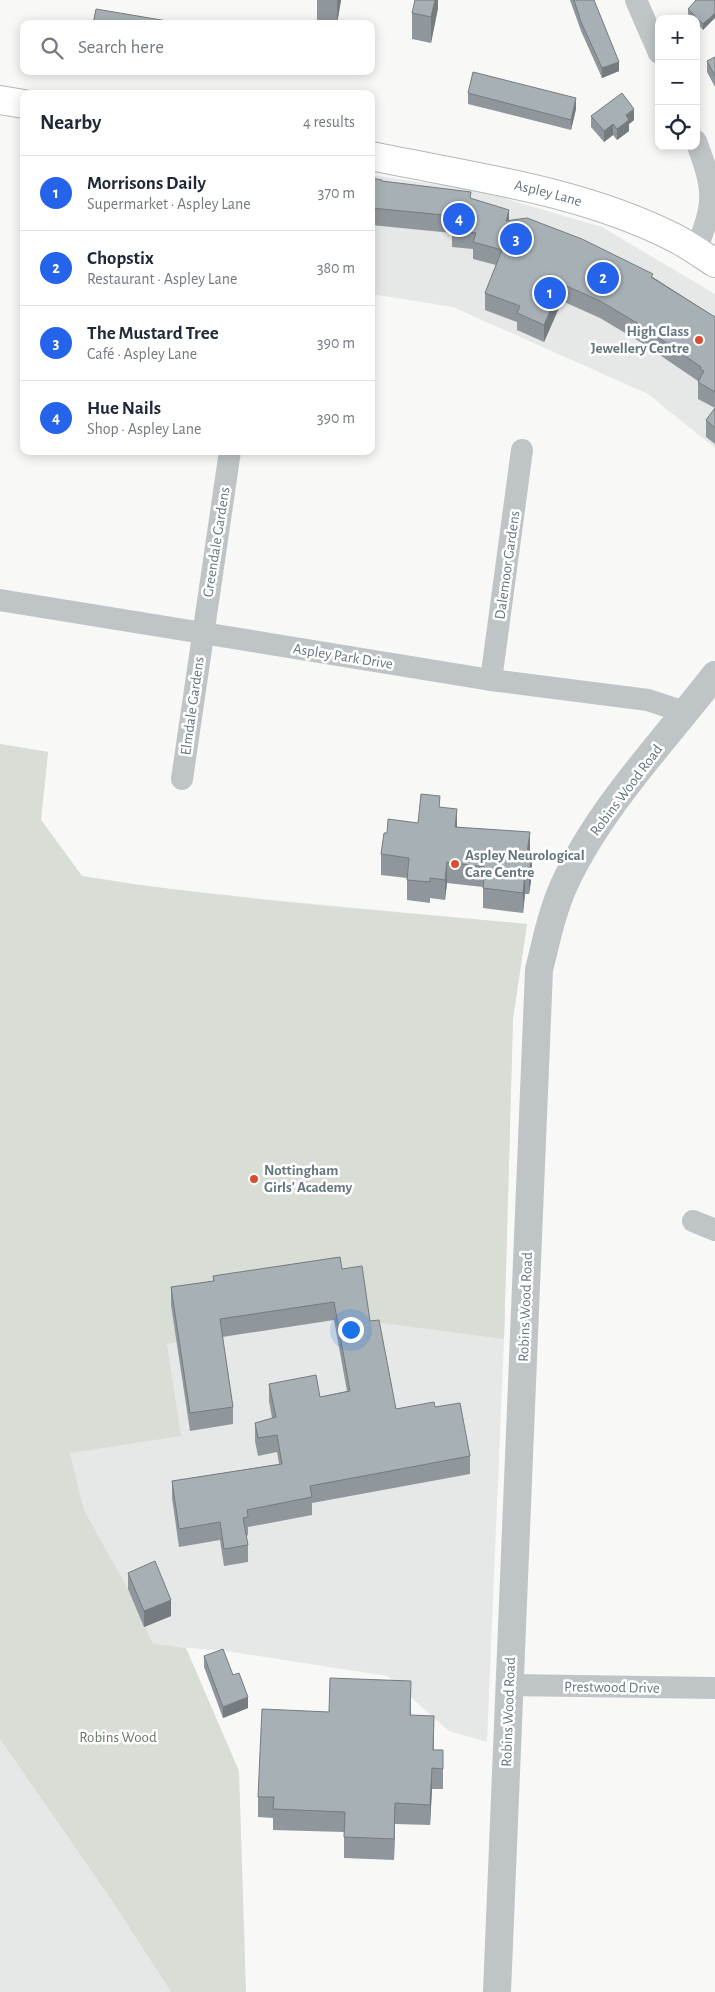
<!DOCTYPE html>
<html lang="en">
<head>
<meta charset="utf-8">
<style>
  :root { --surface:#fff; --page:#f6f6f7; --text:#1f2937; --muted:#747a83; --line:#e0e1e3; --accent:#2563eb }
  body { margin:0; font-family:"Alegreya Sans",sans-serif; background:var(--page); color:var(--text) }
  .controls { position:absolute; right:15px; top:15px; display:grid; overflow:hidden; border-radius:10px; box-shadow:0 2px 12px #0003 }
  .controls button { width:45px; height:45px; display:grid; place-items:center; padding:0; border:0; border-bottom:1px solid var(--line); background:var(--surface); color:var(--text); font:25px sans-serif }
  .you { position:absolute; left:350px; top:1329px; width:18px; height:18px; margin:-12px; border:4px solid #fff; border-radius:50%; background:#1a73e8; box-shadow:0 0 0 8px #1a73e833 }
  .badge { display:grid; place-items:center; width:32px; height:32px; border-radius:50%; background:var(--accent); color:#fff; font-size:16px; font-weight:700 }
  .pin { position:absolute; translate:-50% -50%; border:2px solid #fff; box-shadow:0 1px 5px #0006 }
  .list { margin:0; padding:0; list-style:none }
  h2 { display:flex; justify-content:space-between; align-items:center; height:65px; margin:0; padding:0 20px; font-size:21px }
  h2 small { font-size:16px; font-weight:400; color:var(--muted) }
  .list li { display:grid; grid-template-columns:32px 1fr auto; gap:15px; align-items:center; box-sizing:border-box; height:75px; padding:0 20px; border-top:1px solid var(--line) }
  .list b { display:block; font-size:19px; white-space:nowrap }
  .list p { margin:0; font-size:16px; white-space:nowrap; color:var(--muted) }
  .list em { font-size:16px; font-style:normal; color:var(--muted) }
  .icon { flex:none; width:28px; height:28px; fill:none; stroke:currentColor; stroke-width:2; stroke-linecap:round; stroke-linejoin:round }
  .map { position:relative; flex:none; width:715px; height:1992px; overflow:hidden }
  .search { position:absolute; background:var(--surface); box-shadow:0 2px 12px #0003; left:20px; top:20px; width:355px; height:55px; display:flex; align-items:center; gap:12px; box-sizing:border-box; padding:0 18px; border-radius:10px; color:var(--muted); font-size:19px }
  .panel { position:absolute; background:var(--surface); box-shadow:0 2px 12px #0003; left:20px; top:90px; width:355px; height:365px; border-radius:10px }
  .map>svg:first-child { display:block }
  .built { fill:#e6e8e7 }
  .green { fill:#d8ddd5 }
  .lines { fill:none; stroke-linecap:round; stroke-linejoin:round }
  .secondary-casing { stroke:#b2b8bc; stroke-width:30 }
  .minor { stroke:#bfc4c7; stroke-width:22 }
  .tertiary { stroke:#bfc4c7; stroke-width:28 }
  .secondary { stroke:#fff; stroke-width:28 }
  .wall { fill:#90979c }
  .shaded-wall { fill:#757b7f }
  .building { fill:#a7b0b5; stroke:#757b7f }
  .poi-dot { fill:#d84e35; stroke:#fff; stroke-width:2 }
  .labels { text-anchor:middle; stroke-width:5; stroke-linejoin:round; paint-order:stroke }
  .street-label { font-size:15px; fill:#65767f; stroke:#fff }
  .poi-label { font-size:15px; font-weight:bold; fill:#65767f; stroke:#fff; text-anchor:start }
  .park-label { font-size:15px; fill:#687763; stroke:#fff }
</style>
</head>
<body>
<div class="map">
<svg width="715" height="1992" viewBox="0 0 715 1992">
  <rect width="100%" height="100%" fill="#f8f8f6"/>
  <g class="built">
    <polygon points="371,175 476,190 602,227 715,294 715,448 648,394 453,307 371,294"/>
    <polygon points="0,744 48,752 41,820 82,876 136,885 273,900 527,924 513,1019 504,1339 487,1742 449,1731 387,1676 226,1651 153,1645 128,1589 84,1510 70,1453 106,1446"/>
    <polygon points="0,1739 110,1898 171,1992 0,1992"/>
  </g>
  <path class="green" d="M0 744 48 752 41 820 82 876C229 900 379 910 527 924L513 1019 504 1339 344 1318H322L167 1344 181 1436 70 1453 84 1510 128 1589 153 1644 186 1648 239 1771 246 1992H171L110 1898 0 1739Z"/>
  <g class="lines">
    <g class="secondary-casing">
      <g id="secondary">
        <polyline points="0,100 24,104"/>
        <path id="s1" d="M371 156C473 177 579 190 673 237 687 244 701 254 715 263"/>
      </g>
    </g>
    <g class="minor">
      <polyline points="636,0 659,53"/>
      <path d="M696 251C715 200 715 192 696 141"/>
      <polyline points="0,600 491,680 648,700 675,709 681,719"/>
      <polyline points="491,680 522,450"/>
      <polyline points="182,779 230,451"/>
      <polyline points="693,1221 715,1230"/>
      <polyline points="509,1685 715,1688"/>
    </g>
    <path class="tertiary" d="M497 1992 539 970C546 941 552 912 564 885 600 807 663 742 715 675"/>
    <use href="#secondary" class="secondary"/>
  </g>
  <g class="wall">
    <polygon points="317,0 341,0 337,24 317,24"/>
    <polygon points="438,0 438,8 431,43 412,39 412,13"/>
    <polygon points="570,0 594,0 619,71 602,78 581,31"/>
    <polygon points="715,0 703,30 696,22 696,19 692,19 688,14 688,9"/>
    <polygon points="715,57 715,87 707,72 707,61"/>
    <polygon points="468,93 576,109 571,130 468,104"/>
    <polygon points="591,116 634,120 629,124 629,131 617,140 613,135 604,142 591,127"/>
    <polygon points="371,178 382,181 471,198 509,220 653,277 715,317 715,444 706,437 706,420 715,408 698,399 698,381 642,343 600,318 562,301 544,342 517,330 517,322 485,310 485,293 496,265 473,259 473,249 452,247 452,233 371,225"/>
    <polygon points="440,807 457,827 530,853 532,874 529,894 525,894 523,913 483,908 483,887 447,883 445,900 430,898 430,903 407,900 407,878 381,875 381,854 387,833 418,823"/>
    <polygon points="342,1269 370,1321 396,1409 435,1407 470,1456 470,1474 312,1503 312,1515 248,1527 248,1535 246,1536 248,1545 248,1562 224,1566 220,1540 179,1547 172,1498 172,1481 279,1464 277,1452 258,1456 255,1441 255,1423 272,1418 269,1401 269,1384 320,1397 347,1391 334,1320 222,1337 233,1407 233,1424 190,1431 171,1305 171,1287 213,1281 213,1276"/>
    <polygon points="128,1573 171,1616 144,1627 128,1589"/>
    <polygon points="204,1656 233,1675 248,1708 223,1718 204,1667"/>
    <polygon points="411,1702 411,1715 434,1736 434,1750 443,1750 443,1789 432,1789 430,1825 395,1824 394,1860 344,1858 344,1832 273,1830 273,1818 258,1817 258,1797 329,1712"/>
  </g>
  <g class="shaded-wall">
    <polygon points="337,0 341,0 337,24"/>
    <polygon points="435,0 438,0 438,8 431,43 431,17"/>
    <polygon points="715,13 715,18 703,30 703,24"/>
    <polygon points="619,62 619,71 602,78 602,68"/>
    <polygon points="576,98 576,109 571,130 571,120"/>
    <polygon points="634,109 634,120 629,124 629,131 617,140 617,129 626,115"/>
    <polygon points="613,124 613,135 604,142 604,131"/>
    <polygon points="509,210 509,226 506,221"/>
    <polygon points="562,284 562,301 544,342 544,325"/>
    <polygon points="457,809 457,830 455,827"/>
    <polygon points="530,832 530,853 527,853"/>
    <polygon points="532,853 532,874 529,894 529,874"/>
    <polygon points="447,862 447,883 445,900 445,880"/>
    <polygon points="525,873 525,894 523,913 523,893"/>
    <polygon points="171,1600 171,1616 144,1627 144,1611"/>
    <polygon points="248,1697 248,1708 223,1718 223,1707"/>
    <polygon points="432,1768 432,1789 430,1825 430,1805"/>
    <polygon points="395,1803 395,1824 394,1860 394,1839"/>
  </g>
  <g class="building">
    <polygon points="415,0 435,0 431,17 412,13"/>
    <polygon points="574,0 594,0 619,62 602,68 581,22"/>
    <polygon points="696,0 715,0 715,13 703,24 688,9"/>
    <polygon points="96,9 185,24 93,24"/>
    <polygon points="715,57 715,76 707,61"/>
    <polygon points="473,72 576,98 571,120 468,93"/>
    <polygon points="622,93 634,109 626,115 629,120 617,129 613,124 604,131 591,116"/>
    <polygon points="371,178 382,180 382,181 471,192 470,198 509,210 506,221 527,218 582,239 653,274 651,277 715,317 715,392 698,382 704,371 700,369 701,367 642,326 600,301 562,284 544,325 517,313 520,306 485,293 502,250 473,242 476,233 452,230 454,216 371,208"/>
    <polygon points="715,408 715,428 706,420"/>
    <polygon points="421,794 440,796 439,807 457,809 455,827 530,832 527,853 532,853 529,874 525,873 523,893 483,888 485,867 447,862 445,880 430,878 430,882 407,880 409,858 381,854 384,833 387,833 388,819 418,823"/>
    <polygon points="340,1257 342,1269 362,1266 370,1321 379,1320 396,1409 434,1402 435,1407 460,1403 470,1456 310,1486 312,1497 247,1510 248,1517 243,1518 248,1545 224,1549 220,1522 179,1529 172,1481 282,1464 277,1435 258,1438 255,1423 276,1417 269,1384 316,1375 320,1397 350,1391 334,1302 220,1319 233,1407 190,1413 171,1287 214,1281 213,1276"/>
    <polygon points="155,1561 171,1600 144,1611 128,1573"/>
    <polygon points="223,1649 233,1675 239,1673 248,1697 223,1707 204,1656"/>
    <polygon points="330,1678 411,1681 410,1715 434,1716 433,1750 443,1750 443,1769 432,1768 430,1805 395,1803 394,1839 344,1837 345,1812 273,1809 274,1797 258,1797 262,1709 329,1712"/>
  </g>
  <g class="poi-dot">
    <circle cx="699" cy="340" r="5"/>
    <circle cx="455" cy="864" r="5"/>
    <circle cx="254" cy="1179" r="5"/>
  </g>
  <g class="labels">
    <g class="street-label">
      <text dy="5" stroke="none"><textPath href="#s1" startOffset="181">Aspley Lane</textPath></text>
      <text transform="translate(216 542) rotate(-81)" y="5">Greendale Gardens</text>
      <text transform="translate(507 565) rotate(-82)" y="5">Dalemoor Gardens</text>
      <text transform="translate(343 656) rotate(9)" y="5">Aspley Park Drive</text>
      <text transform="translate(192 706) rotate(-82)" y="5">Elmdale Gardens</text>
      <text transform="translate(626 790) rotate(-53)" y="5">Robins Wood Road</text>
      <text transform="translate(525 1307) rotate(-88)" y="5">Robins Wood Road</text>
      <text transform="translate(612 1687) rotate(1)" y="5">Prestwood Drive</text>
      <text transform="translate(508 1712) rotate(-88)" y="5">Robins Wood Road</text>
    </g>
    <g class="poi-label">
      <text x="689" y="336" text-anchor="end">High Class<tspan x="689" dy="17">Jewellery Centre</tspan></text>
      <text x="465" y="860">Aspley Neurological<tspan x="465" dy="17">Care Centre</tspan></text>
      <text x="264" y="1175">Nottingham<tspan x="264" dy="17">Girls' Academy</tspan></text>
    </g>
    <g class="park-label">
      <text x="118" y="1742">Robins Wood</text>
    </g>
  </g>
</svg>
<div class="controls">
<button>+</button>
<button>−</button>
<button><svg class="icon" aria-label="locate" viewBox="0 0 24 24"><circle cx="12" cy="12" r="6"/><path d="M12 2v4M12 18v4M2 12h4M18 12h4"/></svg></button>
</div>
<div class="you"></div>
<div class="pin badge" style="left:550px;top:293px">1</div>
<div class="pin badge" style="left:603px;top:278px">2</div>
<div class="pin badge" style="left:516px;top:239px">3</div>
<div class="pin badge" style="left:459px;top:219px">4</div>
<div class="search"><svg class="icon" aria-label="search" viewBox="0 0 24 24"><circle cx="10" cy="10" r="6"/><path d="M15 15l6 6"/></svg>Search here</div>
<section class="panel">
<h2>Nearby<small>4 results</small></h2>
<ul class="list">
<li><span class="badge">1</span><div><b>Morrisons Daily</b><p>Supermarket · Aspley Lane</p></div><em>370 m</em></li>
<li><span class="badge">2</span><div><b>Chopstix</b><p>Restaurant · Aspley Lane</p></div><em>380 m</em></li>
<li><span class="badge">3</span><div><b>The Mustard Tree</b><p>Café · Aspley Lane</p></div><em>390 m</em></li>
<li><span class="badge">4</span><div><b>Hue Nails</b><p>Shop · Aspley Lane</p></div><em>390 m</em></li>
</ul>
</section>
</div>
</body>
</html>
